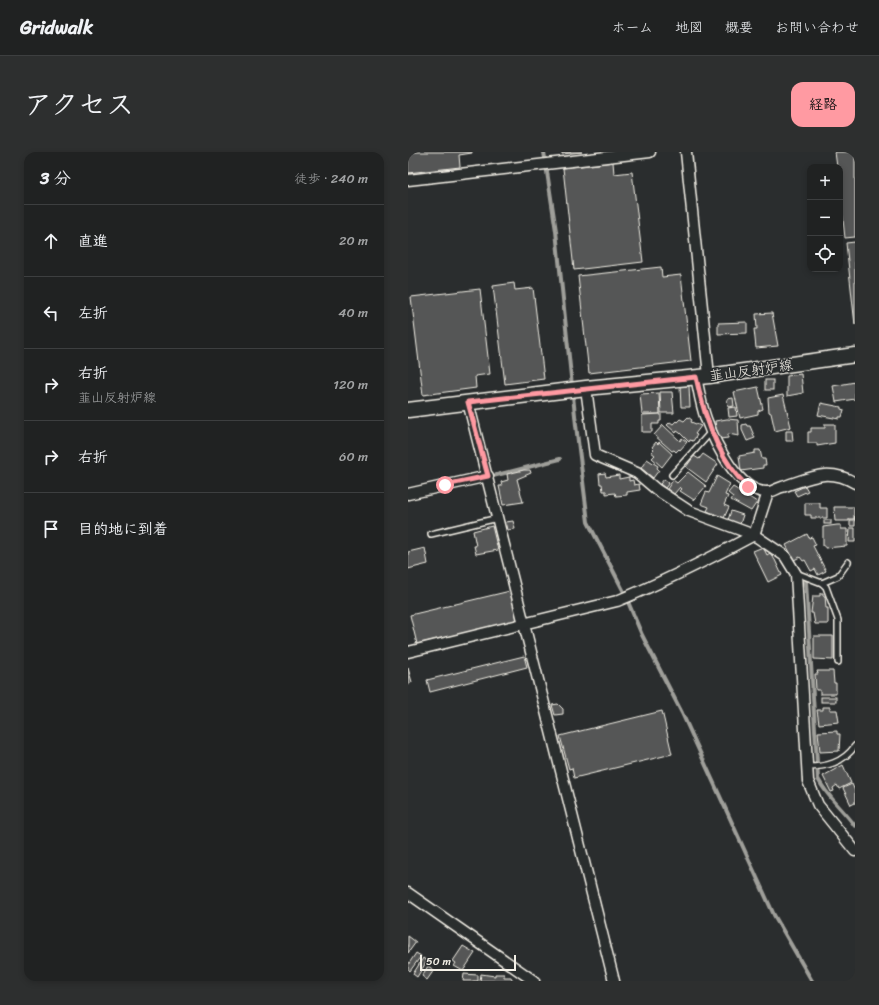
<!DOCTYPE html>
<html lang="ja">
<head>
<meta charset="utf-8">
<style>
  :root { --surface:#202222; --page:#2d2f2f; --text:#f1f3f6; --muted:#a2a4a5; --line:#3d3f40; --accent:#ff9aa2 }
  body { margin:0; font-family:Sriracha,"Klee One",sans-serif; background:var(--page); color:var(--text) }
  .controls { position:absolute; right:12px; top:12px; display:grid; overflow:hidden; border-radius:8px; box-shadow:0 2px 6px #0003 }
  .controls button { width:36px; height:36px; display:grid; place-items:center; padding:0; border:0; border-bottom:1px solid var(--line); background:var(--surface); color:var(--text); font:20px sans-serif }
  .scale { position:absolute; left:12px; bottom:10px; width:96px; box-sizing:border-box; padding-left:4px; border:2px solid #f4f1e8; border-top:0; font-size:11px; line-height:14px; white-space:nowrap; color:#f4f1e8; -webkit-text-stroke:3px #2a2d2e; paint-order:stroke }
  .stop { position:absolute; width:12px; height:12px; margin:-9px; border:3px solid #ff9aa2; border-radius:50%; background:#fff }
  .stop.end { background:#ff9aa2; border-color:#fff; box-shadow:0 1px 4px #0008 }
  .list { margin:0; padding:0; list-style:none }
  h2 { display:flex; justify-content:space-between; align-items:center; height:52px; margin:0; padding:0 16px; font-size:17px }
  h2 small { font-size:13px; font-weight:400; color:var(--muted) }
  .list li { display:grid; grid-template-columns:26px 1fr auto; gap:12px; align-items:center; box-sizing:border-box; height:72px; padding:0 16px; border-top:1px solid var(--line) }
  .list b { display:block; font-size:15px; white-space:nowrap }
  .list p { margin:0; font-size:13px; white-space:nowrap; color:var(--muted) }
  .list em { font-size:13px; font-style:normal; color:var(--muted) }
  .icon { flex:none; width:22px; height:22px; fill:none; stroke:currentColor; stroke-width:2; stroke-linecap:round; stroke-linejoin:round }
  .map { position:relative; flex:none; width:447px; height:829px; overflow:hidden; border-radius:12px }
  header { display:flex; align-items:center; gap:24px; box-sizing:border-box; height:56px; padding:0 20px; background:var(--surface); border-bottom:1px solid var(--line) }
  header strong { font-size:19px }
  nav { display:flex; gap:22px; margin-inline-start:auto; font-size:14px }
  .intro { display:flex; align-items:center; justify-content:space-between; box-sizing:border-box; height:96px; padding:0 24px }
  h1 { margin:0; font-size:28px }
  .button { padding:10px 18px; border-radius:12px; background:var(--accent); color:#111; font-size:14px; font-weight:700 }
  main { display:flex; gap:24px; padding:0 24px }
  aside { flex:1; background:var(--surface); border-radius:12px; box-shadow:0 2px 6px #0003 }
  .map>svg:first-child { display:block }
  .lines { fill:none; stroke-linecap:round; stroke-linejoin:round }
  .stream { stroke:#9f9f9a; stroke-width:4 }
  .building { fill:#555756; stroke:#f4f1e8 }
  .service-casing { stroke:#f4f1e8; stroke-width:8 }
  .minor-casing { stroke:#f4f1e8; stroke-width:13 }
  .secondary-casing { stroke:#f4f1e8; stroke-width:17 }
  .service { stroke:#2a2d2e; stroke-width:5 }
  .minor { stroke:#2a2d2e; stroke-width:10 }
  .secondary { stroke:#2a2d2e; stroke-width:14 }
  .route { stroke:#ff9aa2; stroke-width:5 }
  .labels { text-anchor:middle; stroke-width:3; stroke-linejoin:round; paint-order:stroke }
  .street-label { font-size:14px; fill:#f4f1e8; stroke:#2a2d2e }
</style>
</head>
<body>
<header>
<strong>Gridwalk</strong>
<nav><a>ホーム</a><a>地図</a><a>概要</a><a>お問い合わせ</a></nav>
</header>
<div class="intro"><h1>アクセス</h1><a class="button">経路</a></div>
<main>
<aside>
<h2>3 分<small>徒歩 · 240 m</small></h2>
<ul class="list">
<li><svg class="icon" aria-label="ahead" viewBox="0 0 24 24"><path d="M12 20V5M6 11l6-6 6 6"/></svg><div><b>直進</b></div><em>20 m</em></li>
<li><svg class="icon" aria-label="left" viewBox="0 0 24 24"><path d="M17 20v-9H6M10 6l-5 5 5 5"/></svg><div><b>左折</b></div><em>40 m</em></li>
<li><svg class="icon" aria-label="right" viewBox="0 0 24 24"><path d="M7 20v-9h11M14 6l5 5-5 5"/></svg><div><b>右折</b><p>韮山反射炉線</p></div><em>120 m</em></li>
<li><svg class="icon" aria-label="right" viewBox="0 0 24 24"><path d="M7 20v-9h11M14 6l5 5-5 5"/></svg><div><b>右折</b></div><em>60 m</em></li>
<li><svg class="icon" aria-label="arrive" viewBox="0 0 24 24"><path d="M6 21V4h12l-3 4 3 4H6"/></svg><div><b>目的地に到着</b></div></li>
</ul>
</aside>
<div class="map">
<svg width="447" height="829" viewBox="0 0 447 829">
  <rect width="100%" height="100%" fill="#2a2d2e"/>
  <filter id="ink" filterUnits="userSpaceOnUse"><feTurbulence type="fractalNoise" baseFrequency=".025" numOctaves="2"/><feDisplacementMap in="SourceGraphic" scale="8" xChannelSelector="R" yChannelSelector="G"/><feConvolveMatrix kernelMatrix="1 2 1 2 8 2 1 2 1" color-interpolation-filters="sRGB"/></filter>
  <g filter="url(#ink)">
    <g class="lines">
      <g class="stream">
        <polyline points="136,0 148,79 168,273 180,370 215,438 234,483 274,561 366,763 404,829"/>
        <polyline points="81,325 152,307"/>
        <path d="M398 430 410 627C420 646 434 656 447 674"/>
      </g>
    </g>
    <g class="building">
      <polygon points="0,0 64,0 64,1 51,3 52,15 0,21"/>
      <polygon points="154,0 174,0 154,2"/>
      <polygon points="427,0 447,0 447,85 437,86 432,40 432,15 429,15"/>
      <polygon points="205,10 206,22 224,20 235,110 166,118 155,16"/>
      <polygon points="447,90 447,173 438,91"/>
      <polygon points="253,115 254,125 273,123 283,209 181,221 170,124"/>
      <polygon points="106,131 107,138 125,136 136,227 97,232 85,134"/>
      <polygon points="72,137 82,222 67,224 68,236 15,243 3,145"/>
      <polygon points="364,161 370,194 348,196 346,177 349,177 348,162"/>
      <polygon points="339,170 339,181 310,182 310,171"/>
      <polygon points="393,222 395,241 379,244 379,224"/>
      <rect x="357" y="228" width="8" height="10"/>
      <polygon points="447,230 447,247 428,250 425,234"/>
      <polygon points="272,234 281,234 282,255 273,255"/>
      <polygon points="350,235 355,257 350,259 350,262 332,266 326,240"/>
      <polygon points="252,240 264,240 266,261 253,261"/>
      <polygon points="251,241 252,262 234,262 232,242"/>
      <polygon points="375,243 383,275 367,279 363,261 361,260 360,246"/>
      <polygon points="325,246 326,254 320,255 319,247"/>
      <polygon points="413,251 433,255 433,257 436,258 434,265 431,265 431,267 410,263"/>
      <polygon points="328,255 329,264 321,265 320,256"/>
      <polygon points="253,262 253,269 251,269 251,272 244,272 244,280 234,280 234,263"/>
      <polygon points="280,265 284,268 283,270 293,274 287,282 289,283 285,289 282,288 281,290 272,281 269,279 268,281 259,273 262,270 265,272 268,269 269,270 272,267 276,269"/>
      <polygon points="319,267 330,268 331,284 320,282 320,286 312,287 308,276 307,269"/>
      <polygon points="338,272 339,274 342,274 347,286 339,289 334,278 334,273"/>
      <polygon points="417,272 427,272 427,291 409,294 409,291 400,291 400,280 403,280 403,276 417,276"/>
      <polygon points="255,273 272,289 274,286 279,290 272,298 271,297 268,300 266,298 264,299 246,283"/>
      <polygon points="378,279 384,279 385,289 378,289"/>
      <polygon points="248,290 250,292 251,290 264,302 254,315 244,306 247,303 243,300 246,297 244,295"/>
      <polygon points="347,298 352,298 354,307 357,307 358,313 355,313 355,316 333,319 331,304 347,301"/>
      <polygon points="295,302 310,312 298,330 278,315 286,304 291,307"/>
      <polygon points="239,307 250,314 249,316 251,318 245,326 233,316"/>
      <polygon points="116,318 122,318 123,321 109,327 115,350 95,353 91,334 94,334 93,330 100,328 99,322"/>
      <polygon points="280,320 298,334 286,348 272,339 274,337 272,335 266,342 259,337 265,328 269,331"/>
      <polygon points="197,321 198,325 211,323 211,327 221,325 221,329 225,328 226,333 231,332 232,338 219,340 219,343 208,344 207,341 198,342 198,339 195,339 194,332 192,332 191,322"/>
      <polygon points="309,324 322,332 317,343 320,344 316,353 321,355 316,366 299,359 301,355 293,352 298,340 301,341"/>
      <polygon points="256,327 261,331 257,336 252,332"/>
      <polygon points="397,334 400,339 389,344 386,339"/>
      <polygon points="325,335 349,350 343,359 323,348 325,345 320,341"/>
      <polygon points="397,351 412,351 412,356 419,356 419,366 403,366 403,363 397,363"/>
      <polygon points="426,355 446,355 446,367 441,367 441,369 427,369"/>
      <polygon points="323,359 335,363 332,372 320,368"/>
      <polygon points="447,364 447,374 442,374 442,368 447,368"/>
      <rect x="416" y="368" width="7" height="4"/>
      <polygon points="105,369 107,377 100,378 98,370"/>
      <polygon points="429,373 433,373 433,377 439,377 439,394 417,396 417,394 415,394 415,375"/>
      <polygon points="84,374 90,398 68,402 66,394 68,394 65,379"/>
      <polygon points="442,376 447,376 447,390 441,390"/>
      <polygon points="399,382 401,386 404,385 408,393 405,394 418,419 410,423 407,417 403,419 397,408 395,409 392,405 386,408 378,393"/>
      <polygon points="355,395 359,403 362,401 367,408 374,423 360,430 345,399"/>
      <polygon points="17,396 20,412 0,417 0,400"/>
      <polygon points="102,439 110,468 9,492 2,463"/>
      <polygon points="412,441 415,441 415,444 417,444 418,456 420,456 420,472 407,472 405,461 403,461 405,444 412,444"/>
      <polygon points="406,484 425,484 425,508 406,507"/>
      <polygon points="116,504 119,515 22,540 19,528"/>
      <polygon points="0,516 4,530 0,533"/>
      <polygon points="409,519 425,519 426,531 428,531 428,542 412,542 412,538 408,538 407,522 410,522"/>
      <rect x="413" y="545" width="15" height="5"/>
      <polygon points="150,552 155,557 155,562 147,563 144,553"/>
      <polygon points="415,555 422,555 422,558 429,558 431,570 411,572 409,558 415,558"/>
      <polygon points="254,559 264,602 166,626 164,616 161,617 152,584"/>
      <polygon points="429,579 429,582 432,582 431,599 412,600 410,580"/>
      <polygon points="435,613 443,631 431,637 429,633 425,636 426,639 423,640 415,624"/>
      <polygon points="444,632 447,639 447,651 443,653 435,636"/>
      <polygon points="0,784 8,790 0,801"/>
      <polygon points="55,794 67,801 55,819 46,814 48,811 45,809"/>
      <polygon points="8,801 13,804 2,819 0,817 0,813"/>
      <polygon points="15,806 19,809 9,825 5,822"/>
      <polygon points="20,814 26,818 19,828 14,824"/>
      <polygon points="56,822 70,823 70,829 55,829"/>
      <polygon points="73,822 87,824 87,822 96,822 96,825 103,825 105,829 72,829"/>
    </g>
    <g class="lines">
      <g class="service-casing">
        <g id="service">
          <polyline points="264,323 303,280"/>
          <polyline points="23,382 90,366"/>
          <polyline points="388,421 414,431 418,435 430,468 430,510"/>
          <polyline points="414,431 430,424 440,410"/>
          <path d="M399 615C418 615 435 611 447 594"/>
        </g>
      </g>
      <g class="minor-casing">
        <g id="minor">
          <polyline points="278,0 301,224"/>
          <polyline points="0,28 242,0"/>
          <path d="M288 225C291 239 293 253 298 267 306 289 331 342 360 340 364 340 370 336 374 335 402 326 420 315 447 331"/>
          <polyline points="178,236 187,303 229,321 249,338 281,359 346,383 377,404 388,422 400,629 410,653 447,699"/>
          <polyline points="60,250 206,829"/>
          <polyline points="0,342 80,324"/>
          <path d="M0 500 209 449C256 430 301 407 346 383L360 340"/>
          <polyline points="0,741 126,829"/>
        </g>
      </g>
      <g class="secondary-casing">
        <polyline id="secondary" points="0,258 178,236 301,224 447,203"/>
      </g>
      <use href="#service" class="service"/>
      <use href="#minor" class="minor"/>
      <use href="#secondary" class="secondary"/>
    </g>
  </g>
  <g class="lines" filter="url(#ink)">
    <path class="route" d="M37 333 80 324 60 250 288 225C296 264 310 308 340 335"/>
  </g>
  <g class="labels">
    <g class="street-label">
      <text transform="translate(343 218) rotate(-8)" y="5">韮山反射炉線</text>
    </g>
  </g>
</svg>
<div class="controls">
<button>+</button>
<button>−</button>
<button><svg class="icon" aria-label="locate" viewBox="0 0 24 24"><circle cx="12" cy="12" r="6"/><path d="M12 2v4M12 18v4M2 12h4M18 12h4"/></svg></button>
</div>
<div class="scale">50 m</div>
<div class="stop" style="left:37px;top:333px"></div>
<div class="stop end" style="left:340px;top:335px"></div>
</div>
</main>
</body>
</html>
